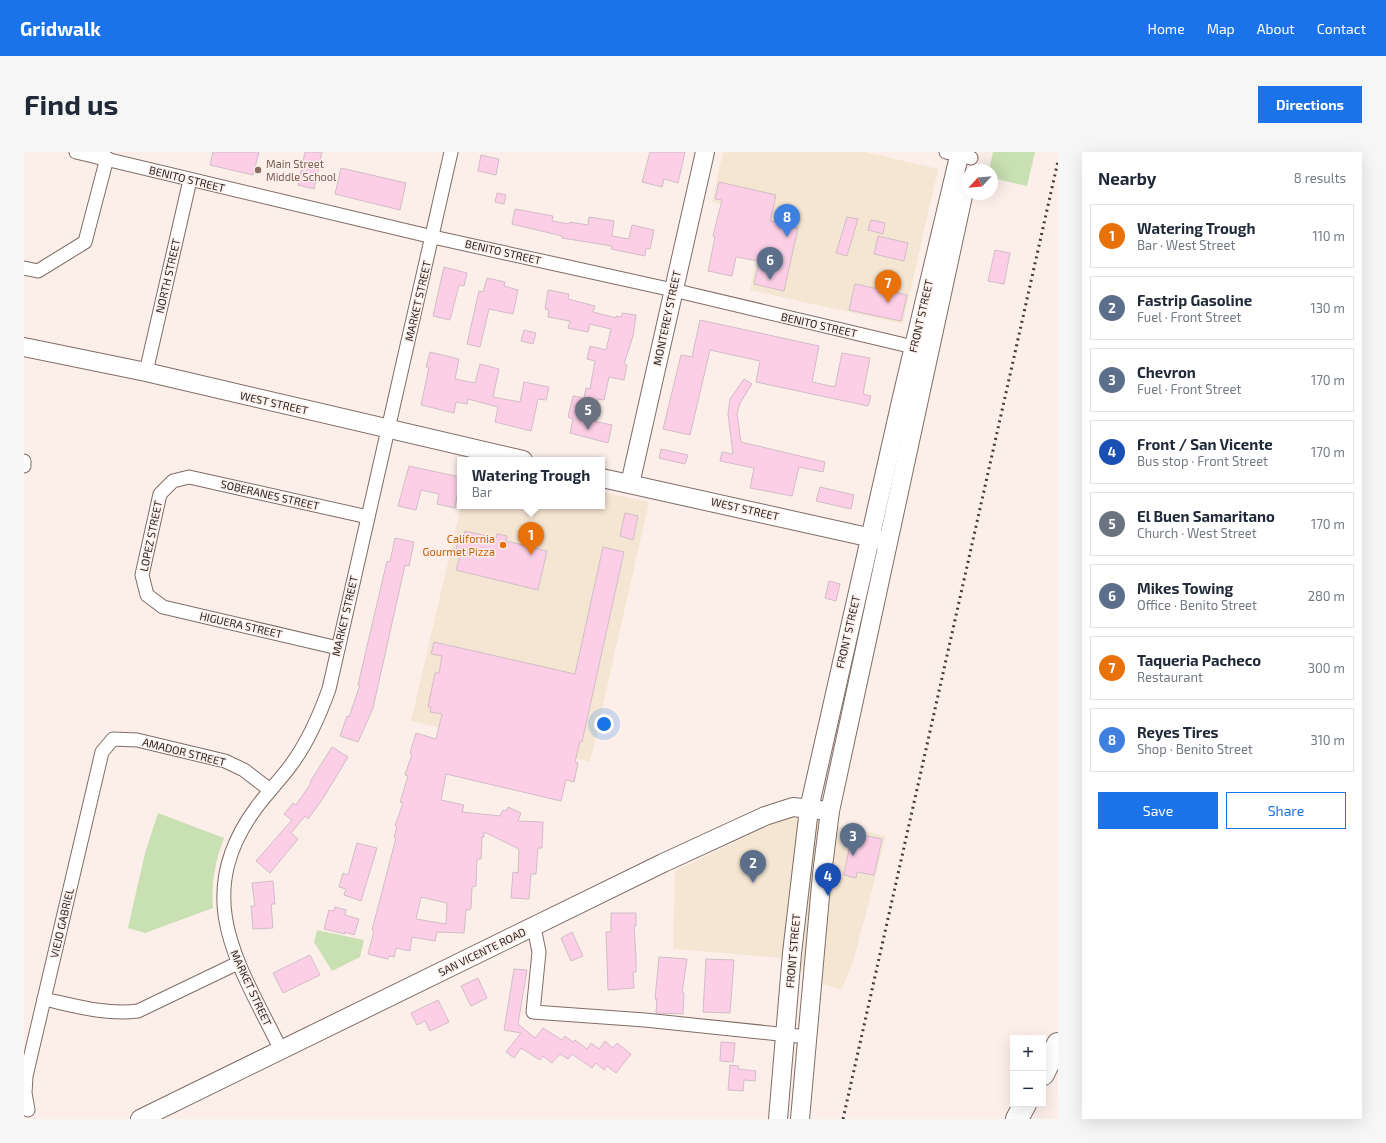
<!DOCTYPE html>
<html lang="en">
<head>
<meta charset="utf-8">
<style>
  :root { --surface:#fff; --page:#f6f6f7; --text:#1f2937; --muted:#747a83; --line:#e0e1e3; --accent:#1a73e8 }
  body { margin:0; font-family:"Exo 2",sans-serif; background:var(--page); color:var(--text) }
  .controls { position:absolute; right:12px; bottom:12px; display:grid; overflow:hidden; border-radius:0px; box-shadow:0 4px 16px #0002 }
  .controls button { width:36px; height:36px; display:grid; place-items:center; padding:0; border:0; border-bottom:1px solid var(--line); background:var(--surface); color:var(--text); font:20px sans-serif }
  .compass { position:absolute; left:938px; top:12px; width:36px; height:36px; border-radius:50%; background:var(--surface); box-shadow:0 4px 16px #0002; rotate:244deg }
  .you { position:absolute; left:580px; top:572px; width:14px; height:14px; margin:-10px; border:3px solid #fff; border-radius:50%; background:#1a73e8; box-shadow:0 0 0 6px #1a73e833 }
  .badge { display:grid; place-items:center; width:26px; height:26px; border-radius:50%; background:var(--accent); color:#fff; font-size:13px; font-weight:700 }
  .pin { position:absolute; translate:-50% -33px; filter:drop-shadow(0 1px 2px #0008) }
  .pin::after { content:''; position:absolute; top:21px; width:14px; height:12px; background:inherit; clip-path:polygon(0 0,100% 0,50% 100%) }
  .popup { position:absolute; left:433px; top:305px; width:148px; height:52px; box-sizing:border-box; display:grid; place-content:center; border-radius:0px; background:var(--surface); filter:drop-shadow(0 1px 3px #0005); font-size:13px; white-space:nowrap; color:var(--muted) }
  .popup b { font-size:15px; color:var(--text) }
  .popup::after { content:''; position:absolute; left:50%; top:100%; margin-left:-8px; border:8px solid transparent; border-top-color:var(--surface) }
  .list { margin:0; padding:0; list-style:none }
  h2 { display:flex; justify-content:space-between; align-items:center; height:52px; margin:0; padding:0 16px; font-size:17px }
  h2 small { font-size:13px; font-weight:400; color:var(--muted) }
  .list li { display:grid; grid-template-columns:26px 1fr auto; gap:12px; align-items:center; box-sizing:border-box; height:64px; margin:0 8px 8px; padding:0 8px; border:1px solid var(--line); border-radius:0px }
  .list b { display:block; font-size:15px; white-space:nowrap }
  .list p { margin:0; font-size:13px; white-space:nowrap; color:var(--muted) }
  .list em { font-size:13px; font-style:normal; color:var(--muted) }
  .actions { display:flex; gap:8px; padding:12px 16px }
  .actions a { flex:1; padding:9px 0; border:1px solid var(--accent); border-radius:0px; text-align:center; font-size:14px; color:var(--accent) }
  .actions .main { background:var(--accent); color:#fff }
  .map { position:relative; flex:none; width:1034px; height:967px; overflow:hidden; border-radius:0px }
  header { display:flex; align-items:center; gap:24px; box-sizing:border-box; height:56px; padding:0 20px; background:var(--accent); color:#fff }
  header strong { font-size:19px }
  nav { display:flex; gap:22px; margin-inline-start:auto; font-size:14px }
  .intro { display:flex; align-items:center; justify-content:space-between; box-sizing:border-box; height:96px; padding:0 24px }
  h1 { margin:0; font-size:28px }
  .button { padding:10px 18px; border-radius:0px; background:var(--accent); color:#fff; font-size:14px; font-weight:700 }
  main { display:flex; gap:24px; padding:0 24px }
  aside { flex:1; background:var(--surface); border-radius:0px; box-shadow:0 4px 16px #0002 }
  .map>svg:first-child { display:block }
  .commercial { fill:#f5e6d3 }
  .green { fill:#c9e0b2 }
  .building { fill:#fccfe6; stroke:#d1bdc7; fill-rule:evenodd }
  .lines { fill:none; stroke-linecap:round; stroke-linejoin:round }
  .street-casing { stroke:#7f6d65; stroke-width:15 }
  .secondary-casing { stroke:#7f6d65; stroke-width:20 }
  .highway-casing { stroke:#7f6d65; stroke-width:24 }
  .street { stroke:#fff; stroke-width:13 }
  .secondary { stroke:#fff; stroke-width:18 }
  .highway { stroke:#fff; stroke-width:22 }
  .rail { stroke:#443c39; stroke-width:3; stroke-dasharray:2 4; stroke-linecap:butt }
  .education-dot { fill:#8d6e63; stroke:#fcefea; stroke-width:1.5 }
  .food-dot { fill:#e8710a; stroke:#fcefea; stroke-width:1.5 }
  .labels { text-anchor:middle; stroke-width:3; stroke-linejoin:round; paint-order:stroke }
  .education-label { font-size:11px; fill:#785e54; stroke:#fcefea; text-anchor:start }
  .street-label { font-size:11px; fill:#261f1c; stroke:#fcefea }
  .food-label { font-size:11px; fill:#c56008; stroke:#fcefea; text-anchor:end }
</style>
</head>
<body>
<header>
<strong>Gridwalk</strong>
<nav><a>Home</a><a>Map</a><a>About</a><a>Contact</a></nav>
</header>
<div class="intro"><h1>Find us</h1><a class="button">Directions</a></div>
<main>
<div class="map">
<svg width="1034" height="967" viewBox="0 0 1034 967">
  <rect width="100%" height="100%" fill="#fcefea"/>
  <g class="commercial">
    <polygon points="699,0 841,0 914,17 879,172 726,138 742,63 688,50"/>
    <polygon points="578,340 625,350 566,610 387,569 437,354 578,354"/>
    <polygon points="765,664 862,684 830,807 818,837 796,832 758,806 649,797 651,719"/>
  </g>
  <g class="green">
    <polygon points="969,0 1011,0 1003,34 968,26 968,18 965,18"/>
    <path d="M134 661 200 686C191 709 187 732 189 756L121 781 104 776 121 701Z"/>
    <polygon points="293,778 340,788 336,805 308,819 290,790"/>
  </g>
  <g class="building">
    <polygon points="189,0 235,0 229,23 186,13"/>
    <polygon points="281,0 298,0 290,37 274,33"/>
    <polygon points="626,0 661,0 654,31 640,27 638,35 618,30"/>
    <polygon points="457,3 475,7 472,23 454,19"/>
    <polygon points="317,16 382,31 376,58 311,42"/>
    <polygon points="695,30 752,43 746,69 774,76 760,139 730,132 735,109 712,105 708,124 684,119 691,85 689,84 698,48 691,47"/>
    <polygon points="473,41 482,43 480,52 471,50"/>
    <polygon points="491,57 529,64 528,69 546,72 546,70 564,73 565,65 590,69 588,84 605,87 608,73 630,78 626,97 622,96 621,104 587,97 588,94 538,86 538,84 488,72"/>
    <polygon points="823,65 834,67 823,104 812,101"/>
    <polygon points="847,68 861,71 859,82 844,78"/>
    <polygon points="854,84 884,91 880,109 850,102"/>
    <polygon points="971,98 986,101 980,132 964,129"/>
    <polygon points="420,115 443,121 440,134 435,133 426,168 409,164"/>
    <polygon points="463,126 481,130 480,134 494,138 489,162 465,157 456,195 443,192 455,139 459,140"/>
    <polygon points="831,132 883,143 877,169 825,158"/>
    <polygon points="524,138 545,142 544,147 571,154 569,160 592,166 592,164 598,165 598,161 612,163 609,184 600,212 603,213 600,228 585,225 580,248 574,247 569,269 588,273 584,291 546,281 549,267 544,265 549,244 560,246 562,236 566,237 571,209 563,207 566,194 582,198 587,177 566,172 564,180 544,176 546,169 524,165 525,158 521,157"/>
    <polygon points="676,168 795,194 788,230 811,235 818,201 846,206 839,242 847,244 844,254 732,230 736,209 686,198 666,283 639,277 657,203 668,205"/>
    <polygon points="500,178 512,181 509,192 497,189"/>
    <polygon points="406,200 435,207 431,227 451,231 456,212 475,217 469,245 496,250 500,230 525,235 522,248 514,247 507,279 471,270 474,255 444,247 443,252 432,250 430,261 397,253 405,215 402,215"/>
    <polygon points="720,227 728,232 716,251 713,262 717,290 801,310 799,320 775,315 768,344 726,336 730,316 696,309 698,300 709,302 704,262 706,247"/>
    <polygon points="637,297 664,303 661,312 635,306"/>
    <polygon points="385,314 436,325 431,356 413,352 415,342 397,338 392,358 374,354"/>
    <polygon points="796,335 830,343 827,357 792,349"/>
    <polygon points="601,361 614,364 609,388 596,384"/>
    <polygon points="441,379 472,386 473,382 483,384 482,389 523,399 514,438 432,418 436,404 431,403 434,388 439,390"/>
    <polygon points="371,386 390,390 385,414 381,413 349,556 334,590 316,584 323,564 325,565 336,533 334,533 363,409 366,410"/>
    <path d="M579 395 600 400 558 590 556 589 551 610 554 611 550 630 542 628 537 649 422 622 417 648 440 653 438 660 476 664 479 658 482 659 484 655 497 661 494 669 519 670 518 696H514L512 722H507L505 747 487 746 489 720 494 721 495 697 460 680V685H458L457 707H453L452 734 448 735 447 756 446 758H442L440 781 413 780 411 789 388 785 386 799 372 796 370 805 365 804 364 807 344 802 350 779 348 778 372 686 370 685 373 675 371 674 379 651 376 650 384 624 381 623 388 602 386 601 392 581 412 587 418 562 406 560 407 555H404L411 521H415L418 504 407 502 410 490 551 522ZM397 745 423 751 422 772 392 767Z"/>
    <polygon points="805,429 816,432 812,449 801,446"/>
    <polygon points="308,595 324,605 298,648 284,667 281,664 267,681 274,687 246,721 232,709 268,668 260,662 269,651 272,653 287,631 286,630"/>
    <polygon points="828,681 858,687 850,723 833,720 832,726 820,723"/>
    <polygon points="333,691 353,696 337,749 320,743 322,737 315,735 319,721 324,723"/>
    <polygon points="249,729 251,752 247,752 249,776 229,777 227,754 231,754 228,731"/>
    <polygon points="311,755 322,758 321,763 335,767 330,783 321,780 321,782 300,777 305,758 310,759"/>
    <polygon points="587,761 612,761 612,774 610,774 612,806 612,820 609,820 610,836 584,838 582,780 587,780"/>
    <polygon points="548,780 559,804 547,809 537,786"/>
    <polygon points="286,803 296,823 259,841 249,821"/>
    <polygon points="635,805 663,807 658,841 660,841 659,862 632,861 633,847 631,847"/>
    <polygon points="682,807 710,808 706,861 679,860"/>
    <polygon points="490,817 503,818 494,872 511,886 519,876 538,888 541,884 549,890 551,888 563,897 567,891 575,897 581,889 589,896 593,891 607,902 592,921 583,914 580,918 572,911 568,916 548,902 544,907 536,902 528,911 519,904 516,908 497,896 490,906 482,900 497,881 480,878"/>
    <polygon points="454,826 463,846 447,854 437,834"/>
    <polygon points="414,848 425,870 406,879 401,869 393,873 387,861"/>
    <polygon points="697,890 711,891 709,910 696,909"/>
    <polygon points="706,913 715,914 714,917 732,919 731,929 720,928 719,939 704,938"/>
  </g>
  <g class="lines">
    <g class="street-casing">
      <g id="street">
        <polyline points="52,0 409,85 649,138 898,197"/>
        <polyline points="922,0 947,6"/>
        <polyline points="0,116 14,119 61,90 83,6"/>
        <polyline points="122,220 166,28"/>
        <polyline points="0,309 0,314"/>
        <polyline points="314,496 139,455 123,443 118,423 136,342 149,329 165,325 344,365"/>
        <polyline points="510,775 515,800 509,860 621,868 784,885"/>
        <path d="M20 847C52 854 82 863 114 859L214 811"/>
        <path d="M257 898C215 812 166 746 232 656 243 641 256 628 267 613 284 590 295 565 305 537L427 0"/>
        <polyline points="4,958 1,941 2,924 78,600 89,587 113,588 201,609 220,618 246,638"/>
      </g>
    </g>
    <g class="secondary-casing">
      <g id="secondary">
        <polyline points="0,195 122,220 499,308"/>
        <polyline points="578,326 857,388"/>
        <polyline points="606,332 681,0"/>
        <polyline points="116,967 639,711 741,664 769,655 796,658"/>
        <polyline points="754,967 768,801 785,657 878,245 936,0"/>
        <polyline points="776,967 798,722 806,659 942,30"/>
      </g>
    </g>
    <g class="highway-casing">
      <g id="highway">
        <polyline points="1019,922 1034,892"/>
        <polyline points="993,967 1001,952"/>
      </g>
    </g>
    <use href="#street" class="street"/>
    <use href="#secondary" class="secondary"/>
    <use href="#highway" class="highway"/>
    <polyline class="rail" points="819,967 1034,9"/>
  </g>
  <circle class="education-dot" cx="234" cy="18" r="4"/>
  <circle class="food-dot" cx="479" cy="393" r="4"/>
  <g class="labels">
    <g class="education-label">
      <text x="242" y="16">Main Street<tspan x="242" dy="13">Middle School</tspan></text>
    </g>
    <g class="street-label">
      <text transform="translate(163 27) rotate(14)" y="4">BENITO STREET</text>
      <text transform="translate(479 100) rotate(13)" y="4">BENITO STREET</text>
      <text transform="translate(144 124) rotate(-77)" y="4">NORTH STREET</text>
      <text transform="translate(394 149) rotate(-77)" y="4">MARKET STREET</text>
      <text transform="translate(897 164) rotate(-77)" y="4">FRONT STREET</text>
      <text transform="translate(643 166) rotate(-78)" y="4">MONTEREY STREET</text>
      <text transform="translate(795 173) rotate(13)" y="4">BENITO STREET</text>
      <text transform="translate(250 251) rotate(13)" y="4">WEST STREET</text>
      <text transform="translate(246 343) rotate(13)" y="4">SOBERANES STREET</text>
      <text transform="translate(721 357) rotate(13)" y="4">WEST STREET</text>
      <text transform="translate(127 384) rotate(-78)" y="4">LOPEZ STREET</text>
      <text transform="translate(321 464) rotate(-77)" y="4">MARKET STREET</text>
      <text transform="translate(217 473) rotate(13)" y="4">HIGUERA STREET</text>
      <text transform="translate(824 480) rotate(-77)" y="4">FRONT STREET</text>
      <text transform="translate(160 600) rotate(14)" y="4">AMADOR STREET</text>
      <text transform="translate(38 771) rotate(-77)" y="4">VIEJO GABRIEL</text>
      <text transform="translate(769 799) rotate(-85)" y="4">FRONT STREET</text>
      <text transform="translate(458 800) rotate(-26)" y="4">SAN VICENTE ROAD</text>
      <text transform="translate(227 836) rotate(65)" y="4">MARKET STREET</text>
    </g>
    <g class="food-label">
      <text x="471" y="391">California<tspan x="471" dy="13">Gourmet Pizza</tspan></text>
    </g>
  </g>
</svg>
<div class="controls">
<button>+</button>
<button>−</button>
</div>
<svg class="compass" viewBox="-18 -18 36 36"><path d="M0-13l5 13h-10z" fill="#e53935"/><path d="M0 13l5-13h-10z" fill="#747a83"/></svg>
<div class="you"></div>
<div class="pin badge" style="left:507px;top:403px;background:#e8710a">1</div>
<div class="popup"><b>Watering Trough</b>Bar</div>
<div class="pin badge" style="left:729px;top:731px;background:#5c6f8a">2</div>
<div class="pin badge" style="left:829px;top:704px;background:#5c6f8a">3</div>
<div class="pin badge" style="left:804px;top:744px;background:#1a4fb4">4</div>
<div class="pin badge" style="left:564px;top:278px;background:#6b7280">5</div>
<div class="pin badge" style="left:746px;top:128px;background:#5c6f8a">6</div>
<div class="pin badge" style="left:864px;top:151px;background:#e8710a">7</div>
<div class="pin badge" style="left:763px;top:85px;background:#3f7fe0">8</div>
</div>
<aside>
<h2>Nearby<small>8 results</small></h2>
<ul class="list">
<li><span class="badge" style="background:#e8710a">1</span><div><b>Watering Trough</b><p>Bar · West Street</p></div><em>110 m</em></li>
<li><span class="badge" style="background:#5c6f8a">2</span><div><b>Fastrip Gasoline</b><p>Fuel · Front Street</p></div><em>130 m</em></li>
<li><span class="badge" style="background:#5c6f8a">3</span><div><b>Chevron</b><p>Fuel · Front Street</p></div><em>170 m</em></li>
<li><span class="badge" style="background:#1a4fb4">4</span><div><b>Front / San Vicente</b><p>Bus stop · Front Street</p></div><em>170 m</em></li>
<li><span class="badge" style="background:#6b7280">5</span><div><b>El Buen Samaritano</b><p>Church · West Street</p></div><em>170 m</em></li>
<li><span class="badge" style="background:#5c6f8a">6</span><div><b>Mikes Towing</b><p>Office · Benito Street</p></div><em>280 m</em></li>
<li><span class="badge" style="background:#e8710a">7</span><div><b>Taqueria Pacheco</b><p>Restaurant</p></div><em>300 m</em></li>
<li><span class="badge" style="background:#3f7fe0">8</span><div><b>Reyes Tires</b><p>Shop · Benito Street</p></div><em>310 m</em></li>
</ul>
<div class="actions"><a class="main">Save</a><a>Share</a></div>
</aside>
</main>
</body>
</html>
